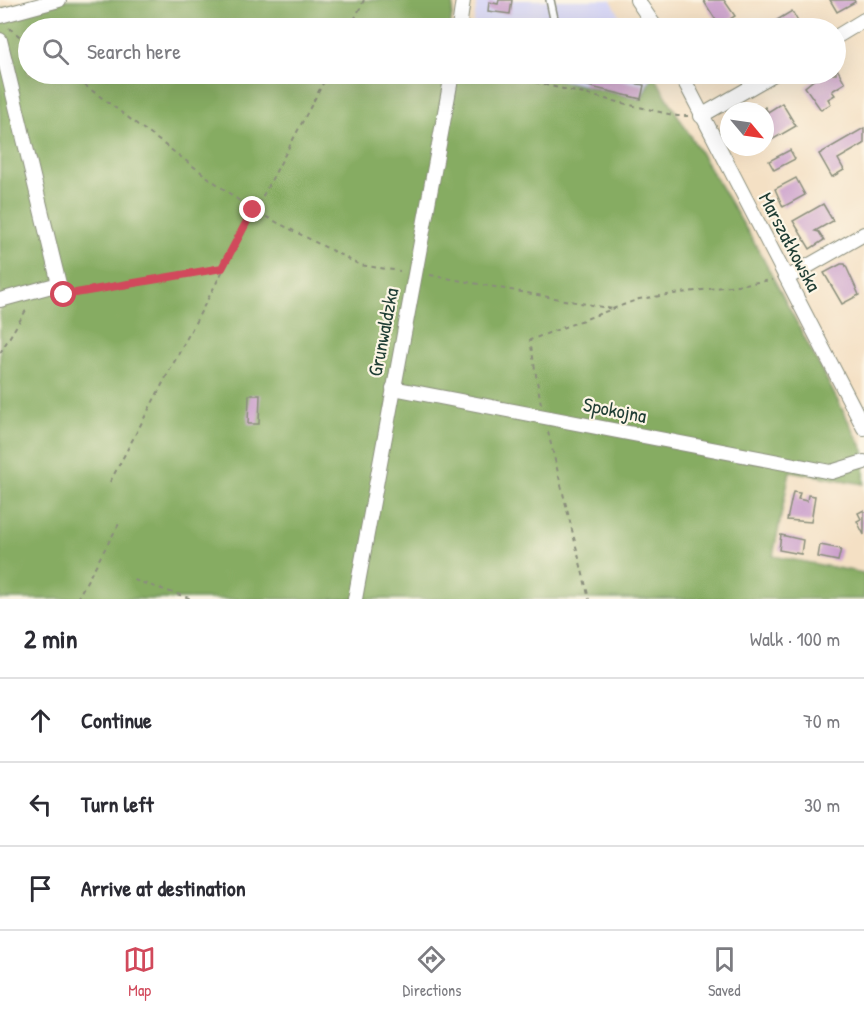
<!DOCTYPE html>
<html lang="en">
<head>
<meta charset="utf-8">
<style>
  :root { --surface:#fff; --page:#f2f2f3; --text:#2b2b33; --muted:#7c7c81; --line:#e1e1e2; --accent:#d1495b }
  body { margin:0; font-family:"Patrick Hand",sans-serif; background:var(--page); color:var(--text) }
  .compass { position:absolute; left:720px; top:102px; width:54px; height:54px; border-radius:50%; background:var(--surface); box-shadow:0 6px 24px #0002; rotate:119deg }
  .stop { position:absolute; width:18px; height:18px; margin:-14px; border:4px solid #d1495b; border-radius:50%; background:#fff }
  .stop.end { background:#d1495b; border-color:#fff; box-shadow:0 2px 6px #0008 }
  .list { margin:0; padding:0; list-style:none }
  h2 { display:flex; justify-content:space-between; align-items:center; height:78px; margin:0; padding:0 24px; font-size:26px }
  h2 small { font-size:20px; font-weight:400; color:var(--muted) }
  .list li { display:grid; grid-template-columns:39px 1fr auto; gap:18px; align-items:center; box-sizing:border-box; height:84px; padding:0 24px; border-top:2px solid var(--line) }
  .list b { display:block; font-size:22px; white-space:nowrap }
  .list em { font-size:20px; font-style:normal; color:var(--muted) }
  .icon { flex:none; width:33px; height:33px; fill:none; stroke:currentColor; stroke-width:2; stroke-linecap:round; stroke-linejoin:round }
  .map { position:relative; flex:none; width:864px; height:599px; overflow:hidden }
  .search { position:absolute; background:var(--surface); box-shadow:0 6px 24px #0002; left:18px; right:18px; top:18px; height:66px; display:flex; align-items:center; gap:15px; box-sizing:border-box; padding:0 21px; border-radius:33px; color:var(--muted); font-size:22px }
  .sheet { height:330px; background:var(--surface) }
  nav { display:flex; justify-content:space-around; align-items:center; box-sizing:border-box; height:84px; border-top:2px solid var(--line); background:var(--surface); font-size:16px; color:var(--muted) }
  nav a { display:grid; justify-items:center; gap:3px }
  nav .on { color:var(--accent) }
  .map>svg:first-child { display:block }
  .built { fill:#d7d7f8 }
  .forest { fill:#86ac62; stroke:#52744b; stroke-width:1.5 }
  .building { fill:#ca9ecc }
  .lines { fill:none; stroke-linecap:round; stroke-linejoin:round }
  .lane-casing { stroke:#8a8e7c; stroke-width:10 }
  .street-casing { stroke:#8a8e7c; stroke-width:16 }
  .path { stroke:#8a8e7c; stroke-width:2; stroke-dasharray:4.5 4.5; stroke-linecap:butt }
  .lane { stroke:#fff; stroke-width:7 }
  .street { stroke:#fff; stroke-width:14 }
  .route { stroke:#d1495b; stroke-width:8 }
  .labels { text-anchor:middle; stroke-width:4.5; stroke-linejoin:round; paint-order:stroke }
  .street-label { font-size:20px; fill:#1f3d34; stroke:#fcf5e5 }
</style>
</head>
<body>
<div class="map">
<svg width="864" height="599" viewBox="0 0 864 599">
  <rect width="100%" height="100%" fill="#fcf5e5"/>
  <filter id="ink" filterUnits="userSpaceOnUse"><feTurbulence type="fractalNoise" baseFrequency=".0167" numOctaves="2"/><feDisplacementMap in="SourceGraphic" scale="12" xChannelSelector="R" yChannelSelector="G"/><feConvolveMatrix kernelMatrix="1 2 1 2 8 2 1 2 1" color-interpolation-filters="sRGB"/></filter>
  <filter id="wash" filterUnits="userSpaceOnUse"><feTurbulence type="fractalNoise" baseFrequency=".008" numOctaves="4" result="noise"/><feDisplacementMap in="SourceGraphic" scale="24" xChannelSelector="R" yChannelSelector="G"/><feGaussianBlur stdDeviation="1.35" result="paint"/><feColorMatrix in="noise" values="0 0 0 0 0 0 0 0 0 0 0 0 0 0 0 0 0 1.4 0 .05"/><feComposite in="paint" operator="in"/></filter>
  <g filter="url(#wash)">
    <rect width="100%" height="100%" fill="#f4e0c4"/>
    <g class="built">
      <polygon points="477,0 611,0 627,28 473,28"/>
      <polygon points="532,74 653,74 641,100"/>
    </g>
    <polygon class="forest" points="35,0 454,0 450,28 28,28 28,74 532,74 641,99 653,74 757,247 864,451 864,484 790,471 773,556 864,573 864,599 0,599 0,9"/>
    <g id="blocks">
      <g class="building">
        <polygon points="499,0 512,0 510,14 488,11 489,2 498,4"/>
        <polygon points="703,0 724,0 735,16 722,24 720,20 717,22"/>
        <polygon points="830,0 854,0 855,2 837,12"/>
        <polygon points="792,11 801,27 775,28 772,23"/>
        <polygon points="836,67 845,83 832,91 835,95 828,99 831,104 821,110 805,87 821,74 836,74"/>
        <polygon points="586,74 644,85 641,99 583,85"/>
        <polygon points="782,103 796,126 770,141 765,132 765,111 761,111 765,107 768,112"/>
        <polygon points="864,128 864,144 838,159 844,170 832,177 819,154"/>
        <polygon points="790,150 795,159 774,170 769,161"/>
        <polygon points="796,178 805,195 783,207 775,189"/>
        <polygon points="823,204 833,221 815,231 819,232 824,240 810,249 793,221"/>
        <polygon points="841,264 845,264 859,295 842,304 824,273"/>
        <polygon points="249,395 260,395 259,424 248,424"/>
        <polygon points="793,492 800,493 798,499 807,501 808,495 815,496 811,522 787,520"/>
        <polygon points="864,510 864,535 857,521 861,519 858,513"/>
        <polygon points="781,535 803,540 801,554 779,550"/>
        <polygon points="820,545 841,549 838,561 818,557"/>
      </g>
    </g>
  </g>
  <g filter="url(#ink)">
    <use href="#blocks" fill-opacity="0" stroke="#8a8e7c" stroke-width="1.5"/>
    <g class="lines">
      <g class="lane-casing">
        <polyline id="lane" points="550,0 556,28"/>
      </g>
      <g class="street-casing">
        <g id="street">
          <polyline points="637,0 656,28"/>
          <polyline points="0,16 59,0"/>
          <polyline points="459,28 463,0"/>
          <polyline points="836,37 864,20"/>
          <polyline points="0,40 59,284 0,300"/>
          <polyline points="681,74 864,428"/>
          <polyline points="701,116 774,74"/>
          <polyline points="787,278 864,234"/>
          <polyline points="393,388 831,472 864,462"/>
          <polyline points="355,599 452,74"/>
        </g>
      </g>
      <g class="path">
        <polyline points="9,28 28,43"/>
        <polyline points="350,28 364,0"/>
        <polyline points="70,74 249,208 360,265 400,271"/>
        <polyline points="500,74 677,116 688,116"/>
        <polyline points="430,275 613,309"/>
        <polyline points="69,295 222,268"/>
        <polyline points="0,353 28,307"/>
        <polyline points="541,404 530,340 639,299 772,280"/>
        <polyline points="548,432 589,599"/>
        <polyline points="110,482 328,74"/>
        <polyline points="134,580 192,599"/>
        <polyline points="77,599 120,522"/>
      </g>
      <use href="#lane" class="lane"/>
      <use href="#street" class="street"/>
    </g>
  </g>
  <g class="lines" filter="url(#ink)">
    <polyline class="route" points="64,295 222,268 253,210"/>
  </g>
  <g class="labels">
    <g class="street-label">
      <text transform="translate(790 242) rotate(62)" y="7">Marszałkowska</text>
      <text transform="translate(383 332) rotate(-79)" y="7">Grunwaldzka</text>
      <text transform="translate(615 410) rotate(11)" y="7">Spokojna</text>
    </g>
  </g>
</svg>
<svg class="compass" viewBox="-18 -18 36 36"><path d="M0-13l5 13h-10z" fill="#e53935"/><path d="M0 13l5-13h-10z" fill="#7c7c81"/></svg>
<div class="stop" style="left:64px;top:295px"></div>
<div class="stop end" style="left:253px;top:210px"></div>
<div class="search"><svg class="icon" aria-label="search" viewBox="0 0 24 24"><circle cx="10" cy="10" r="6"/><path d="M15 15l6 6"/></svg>Search here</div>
</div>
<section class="sheet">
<h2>2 min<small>Walk · 100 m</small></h2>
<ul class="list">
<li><svg class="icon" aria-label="ahead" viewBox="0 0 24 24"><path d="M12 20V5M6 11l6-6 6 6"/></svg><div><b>Continue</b></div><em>70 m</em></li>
<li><svg class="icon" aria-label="left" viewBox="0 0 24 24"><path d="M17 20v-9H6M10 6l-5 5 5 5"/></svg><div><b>Turn left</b></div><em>30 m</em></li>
<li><svg class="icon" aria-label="arrive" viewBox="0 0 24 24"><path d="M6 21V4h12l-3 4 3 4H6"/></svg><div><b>Arrive at destination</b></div></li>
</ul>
</section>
<nav>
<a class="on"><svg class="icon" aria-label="map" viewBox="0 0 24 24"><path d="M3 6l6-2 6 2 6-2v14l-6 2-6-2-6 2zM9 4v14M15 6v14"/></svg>Map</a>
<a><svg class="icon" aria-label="directions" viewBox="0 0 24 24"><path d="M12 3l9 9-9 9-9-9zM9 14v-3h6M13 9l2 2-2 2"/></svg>Directions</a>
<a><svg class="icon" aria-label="saved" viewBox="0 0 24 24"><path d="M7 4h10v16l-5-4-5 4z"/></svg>Saved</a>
</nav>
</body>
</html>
